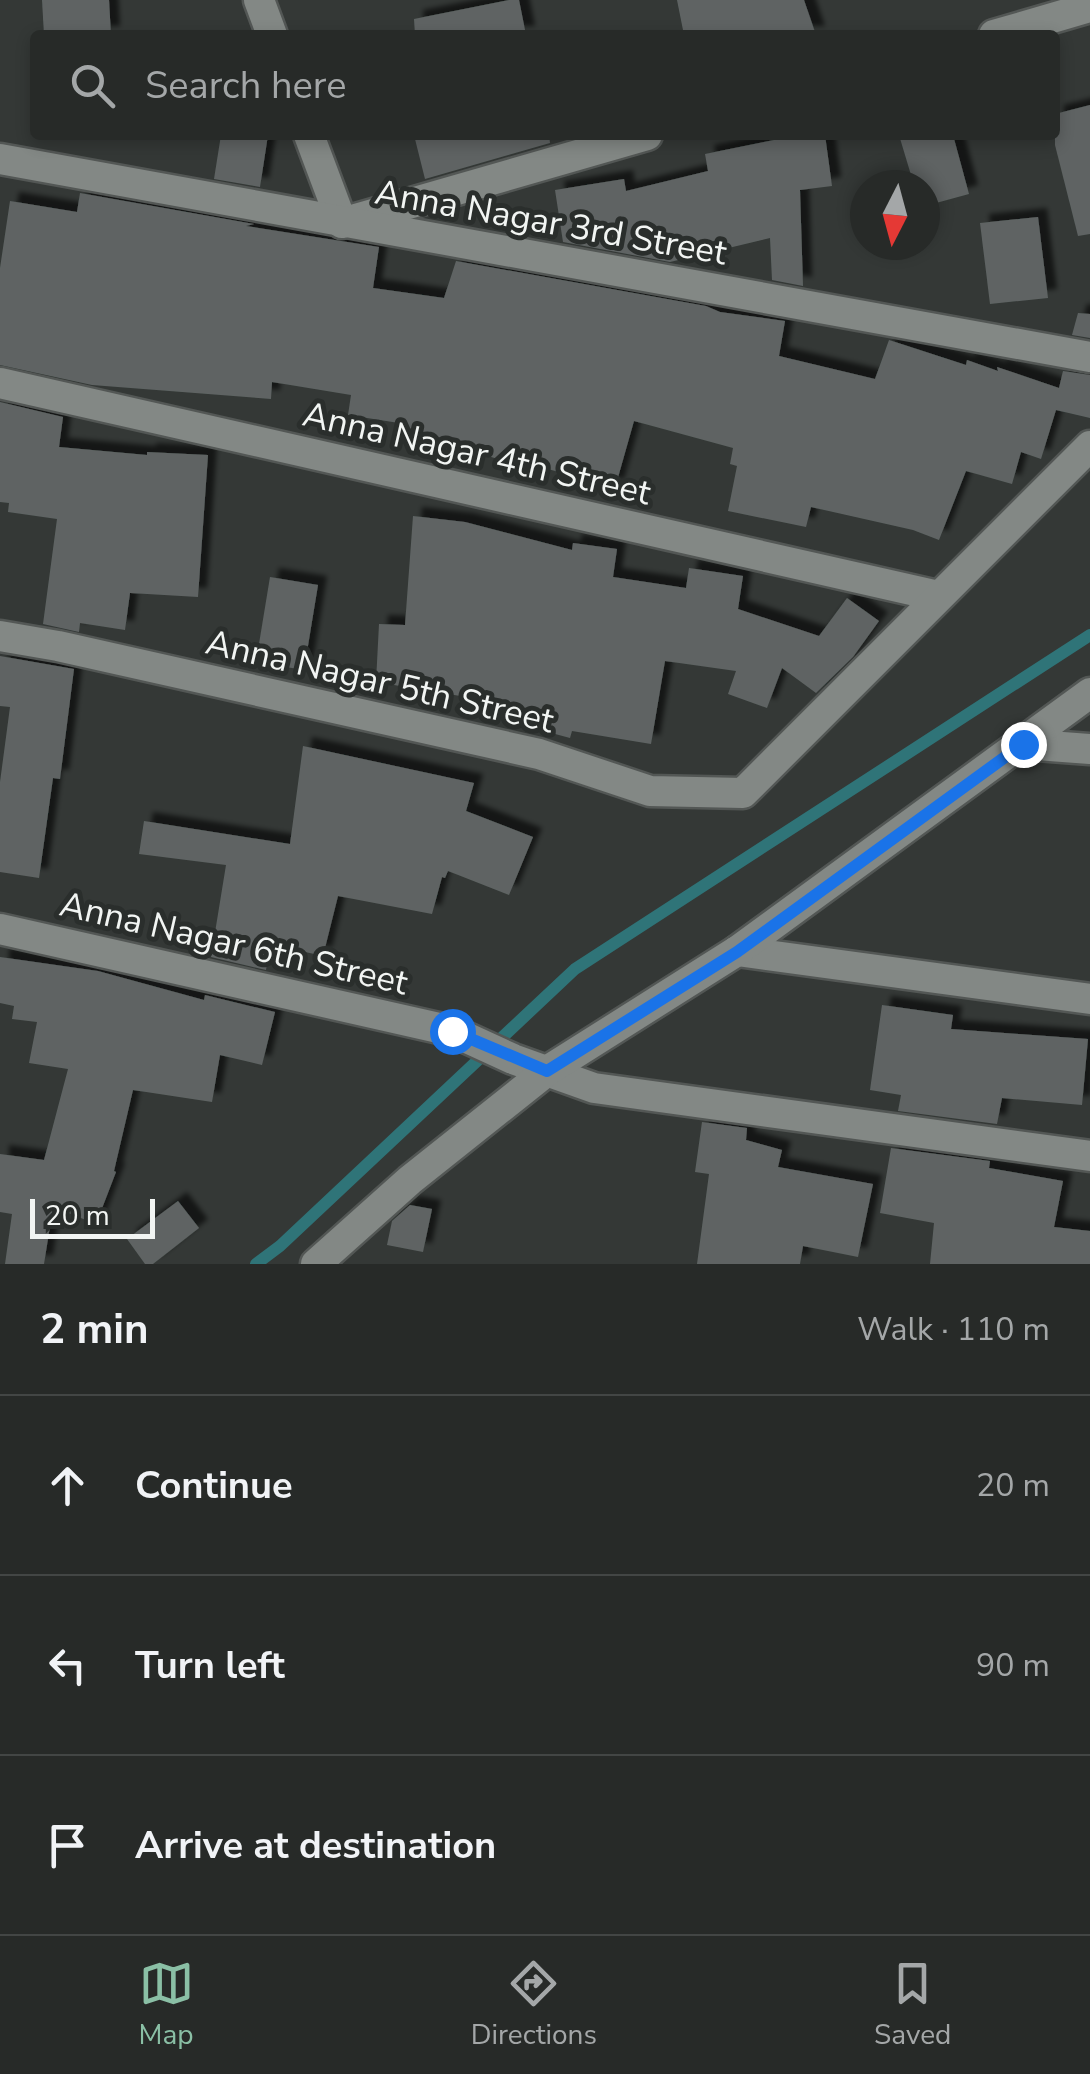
<!DOCTYPE html>
<html lang="en">
<head>
<meta charset="utf-8">
<style>
  :root { --surface:#272a28; --page:#2f3230; --text:#f1f3f6; --muted:#a4a7a8; --line:#434645; --accent:#8abfa5 }
  body { margin:0; font-family:"Nunito Sans",sans-serif; background:var(--page); color:var(--text) }
  .compass { position:absolute; left:850px; top:170px; width:90px; height:90px; border-radius:50%; background:var(--surface); box-shadow:0 5px 15px #0003; rotate:186deg }
  .scale { position:absolute; left:30px; bottom:25px; width:125px; box-sizing:border-box; padding-left:10px; border:5px solid #f2f5f3; border-top:0; font-size:28px; line-height:35px; white-space:nowrap; color:#f2f5f3; -webkit-text-stroke:8px #2a2e2c; paint-order:stroke }
  .stop { position:absolute; width:30px; height:30px; margin:-22px; border:8px solid #1a73e8; border-radius:50%; background:#fff }
  .stop.end { background:#1a73e8; border-color:#fff; box-shadow:0 2px 10px #0008 }
  .list { margin:0; padding:0; list-style:none }
  h2 { display:flex; justify-content:space-between; align-items:center; height:130px; margin:0; padding:0 40px; font-size:42px }
  h2 small { font-size:32px; font-weight:400; color:var(--muted) }
  .list li { display:grid; grid-template-columns:65px 1fr auto; gap:30px; align-items:center; box-sizing:border-box; height:180px; padding:0 40px; border-top:2px solid var(--line) }
  .list b { display:block; font-size:38px; white-space:nowrap }
  .list em { font-size:32px; font-style:normal; color:var(--muted) }
  .icon { flex:none; width:55px; height:55px; fill:none; stroke:currentColor; stroke-width:2; stroke-linecap:round; stroke-linejoin:round }
  .map { position:relative; flex:none; width:1090px; height:1264px; overflow:hidden }
  .search { position:absolute; background:var(--surface); box-shadow:0 5px 15px #0003; left:30px; right:30px; top:30px; height:110px; display:flex; align-items:center; gap:25px; box-sizing:border-box; padding:0 35px; border-radius:10px; color:var(--muted); font-size:38px }
  .sheet { height:670px; background:var(--surface) }
  nav { display:flex; justify-content:space-around; align-items:center; box-sizing:border-box; height:140px; border-top:2px solid var(--line); background:var(--surface); font-size:28px; color:var(--muted) }
  nav a { display:grid; justify-items:center; gap:5px }
  nav .on { color:var(--accent) }
  .map>svg:first-child { display:block }
  .lines { fill:none; stroke-linecap:round; stroke-linejoin:round }
  .stream { stroke:#2f7478; stroke-width:12 }
  .building { fill:#5e6463; filter:url(#shadow) }
  .minor-casing { stroke:#535755; stroke-width:35 }
  .minor { stroke:#838885; stroke-width:30 }
  .route { stroke:#1a73e8; stroke-width:12 }
  .labels { text-anchor:middle; stroke-width:10; stroke-linejoin:round; paint-order:stroke }
  .street-label { font-size:35px; fill:#f2f5f3; stroke:#2a2e2c }
</style>
</head>
<body>
<div class="map">
<svg width="1090" height="1264" viewBox="0 0 1090 1264">
  <defs>
    <filter id="shadow"><feDropShadow dx="9" dy="-9" stdDeviation="2.5" flood-color="#0009"/></filter>
  </defs>
  <rect width="100%" height="100%" fill="#343836"/>
  <g class="lines">
    <polyline class="stream" points="256,1264 280,1246 575,969 1090,635"/>
  </g>
  <g class="building">
    <polygon points="42,0 109,0 111,35 44,35"/>
    <polygon points="509,0 519,0 526,35 415,35 414,19"/>
    <polygon points="677,0 804,0 816,35 684,35"/>
    <polygon points="1090,105 1090,234 1078,236 1055,145 1055,114"/>
    <polygon points="221,135 268,135 260,187 214,179"/>
    <polygon points="414,135 549,135 550,143 425,179"/>
    <polygon points="783,135 825,135 832,186 800,190 803,286 772,280 770,238 670,262 563,242 555,190 624,179 626,191 708,171 705,154 784,138"/>
    <polygon points="899,135 953,135 969,194 925,206 925,185 914,185"/>
    <polygon points="80,193 254,224 246,226 379,247 373,288 444,298 456,261 706,306 720,312 785,321 779,356 875,379 889,340 966,365 967,360 998,371 997,367 1059,388 1063,371 1090,375 1090,418 1056,410 1041,459 1021,452 1012,484 966,471 939,540 913,530 811,507 806,527 728,511 737,466 730,464 733,448 634,421 615,488 548,469 546,474 475,452 472,458 399,423 348,415 351,395 272,382 271,399 92,385 0,365 0,268 10,201 77,212"/>
    <polygon points="1038,217 1048,298 990,304 980,223"/>
    <polygon points="1078,313 1090,314 1090,338 1072,335"/>
    <polygon points="0,402 63,417 59,447 147,455 147,452 208,455 198,597 130,593 125,630 80,623 79,632 43,624 57,519 8,512 9,503 0,502"/>
    <polygon points="413,516 465,522 572,550 573,543 617,549 613,577 686,588 689,568 743,576 738,609 819,636 847,598 879,621 853,657 816,693 782,668 767,708 728,694 736,671 665,661 651,744 572,731 570,738 518,724 521,706 376,682 379,624 405,625"/>
    <polygon points="270,577 318,585 304,670 256,662"/>
    <polygon points="0,656 74,669 60,779 53,778 39,878 0,872 0,782 10,707 0,706"/>
    <polygon points="303,746 474,783 466,811 533,837 509,895 448,871 445,878 442,877 432,914 338,896 323,956 270,944 266,970 211,957 226,865 139,854 144,821 290,844"/>
    <polygon points="0,957 98,971 204,1000 205,995 275,1012 262,1065 220,1055 212,1102 133,1090 114,1171 116,1172 96,1224 53,1207 44,1264 5,1264 12,1214 0,1212 0,1154 44,1160 68,1069 29,1063 37,1022 12,1019 14,1006 0,1003"/>
    <polygon points="882,1005 953,1015 951,1029 1088,1039 1082,1105 1002,1098 997,1124 898,1111 901,1095 870,1090"/>
    <polygon points="702,1122 747,1128 746,1140 782,1150 778,1167 873,1184 858,1257 803,1246 800,1264 697,1264 709,1174 695,1172"/>
    <polygon points="891,1148 990,1161 989,1168 1063,1181 1054,1227 1090,1231 1090,1264 930,1264 934,1223 880,1213"/>
    <polygon points="178,1201 199,1228 153,1264 145,1264 127,1239"/>
    <polygon points="410,1205 432,1209 423,1252 387,1245 392,1221"/>
  </g>
  <g class="lines">
    <g class="minor-casing">
      <g id="minor">
        <polyline points="259,0 272,35"/>
        <polyline points="994,35 1090,7"/>
        <polyline points="309,135 342,223 647,135"/>
        <polyline points="0,159 1090,357"/>
        <polyline points="0,383 938,596"/>
        <polyline points="0,636 58,646 539,754 650,791 743,793 1090,446"/>
        <polyline points="1023,744 1090,749"/>
        <polyline points="0,929 452,1031 513,1059 594,1088 1090,1156"/>
        <polyline points="737,951 1090,999"/>
        <polyline points="316,1264 410,1180 547,1071 737,951 1090,693"/>
      </g>
    </g>
    <use href="#minor" class="minor"/>
  </g>
  <g class="lines">
    <polyline class="route" points="452,1031 547,1071 737,952 1023,744"/>
  </g>
  <g class="labels">
    <g class="street-label">
      <text transform="translate(551 222) rotate(10)" y="12">Anna Nagar 3rd Street</text>
      <text transform="translate(477 453) rotate(13)" y="12">Anna Nagar 4th Street</text>
      <text transform="translate(380 681) rotate(13)" y="12">Anna Nagar 5th Street</text>
      <text transform="translate(234 943) rotate(13)" y="12">Anna Nagar 6th Street</text>
    </g>
  </g>
</svg>
<svg class="compass" viewBox="-18 -18 36 36"><path d="M0-13l5 13h-10z" fill="#e53935"/><path d="M0 13l5-13h-10z" fill="#a4a7a8"/></svg>
<div class="scale">20 m</div>
<div class="stop" style="left:452px;top:1031px"></div>
<div class="stop end" style="left:1023px;top:744px"></div>
<div class="search"><svg class="icon" aria-label="search" viewBox="0 0 24 24"><circle cx="10" cy="10" r="6"/><path d="M15 15l6 6"/></svg>Search here</div>
</div>
<section class="sheet">
<h2>2 min<small>Walk · 110 m</small></h2>
<ul class="list">
<li><svg class="icon" aria-label="ahead" viewBox="0 0 24 24"><path d="M12 20V5M6 11l6-6 6 6"/></svg><div><b>Continue</b></div><em>20 m</em></li>
<li><svg class="icon" aria-label="left" viewBox="0 0 24 24"><path d="M17 20v-9H6M10 6l-5 5 5 5"/></svg><div><b>Turn left</b></div><em>90 m</em></li>
<li><svg class="icon" aria-label="arrive" viewBox="0 0 24 24"><path d="M6 21V4h12l-3 4 3 4H6"/></svg><div><b>Arrive at destination</b></div></li>
</ul>
</section>
<nav>
<a class="on"><svg class="icon" aria-label="map" viewBox="0 0 24 24"><path d="M3 6l6-2 6 2 6-2v14l-6 2-6-2-6 2zM9 4v14M15 6v14"/></svg>Map</a>
<a><svg class="icon" aria-label="directions" viewBox="0 0 24 24"><path d="M12 3l9 9-9 9-9-9zM9 14v-3h6M13 9l2 2-2 2"/></svg>Directions</a>
<a><svg class="icon" aria-label="saved" viewBox="0 0 24 24"><path d="M7 4h10v16l-5-4-5 4z"/></svg>Saved</a>
</nav>
</body>
</html>
